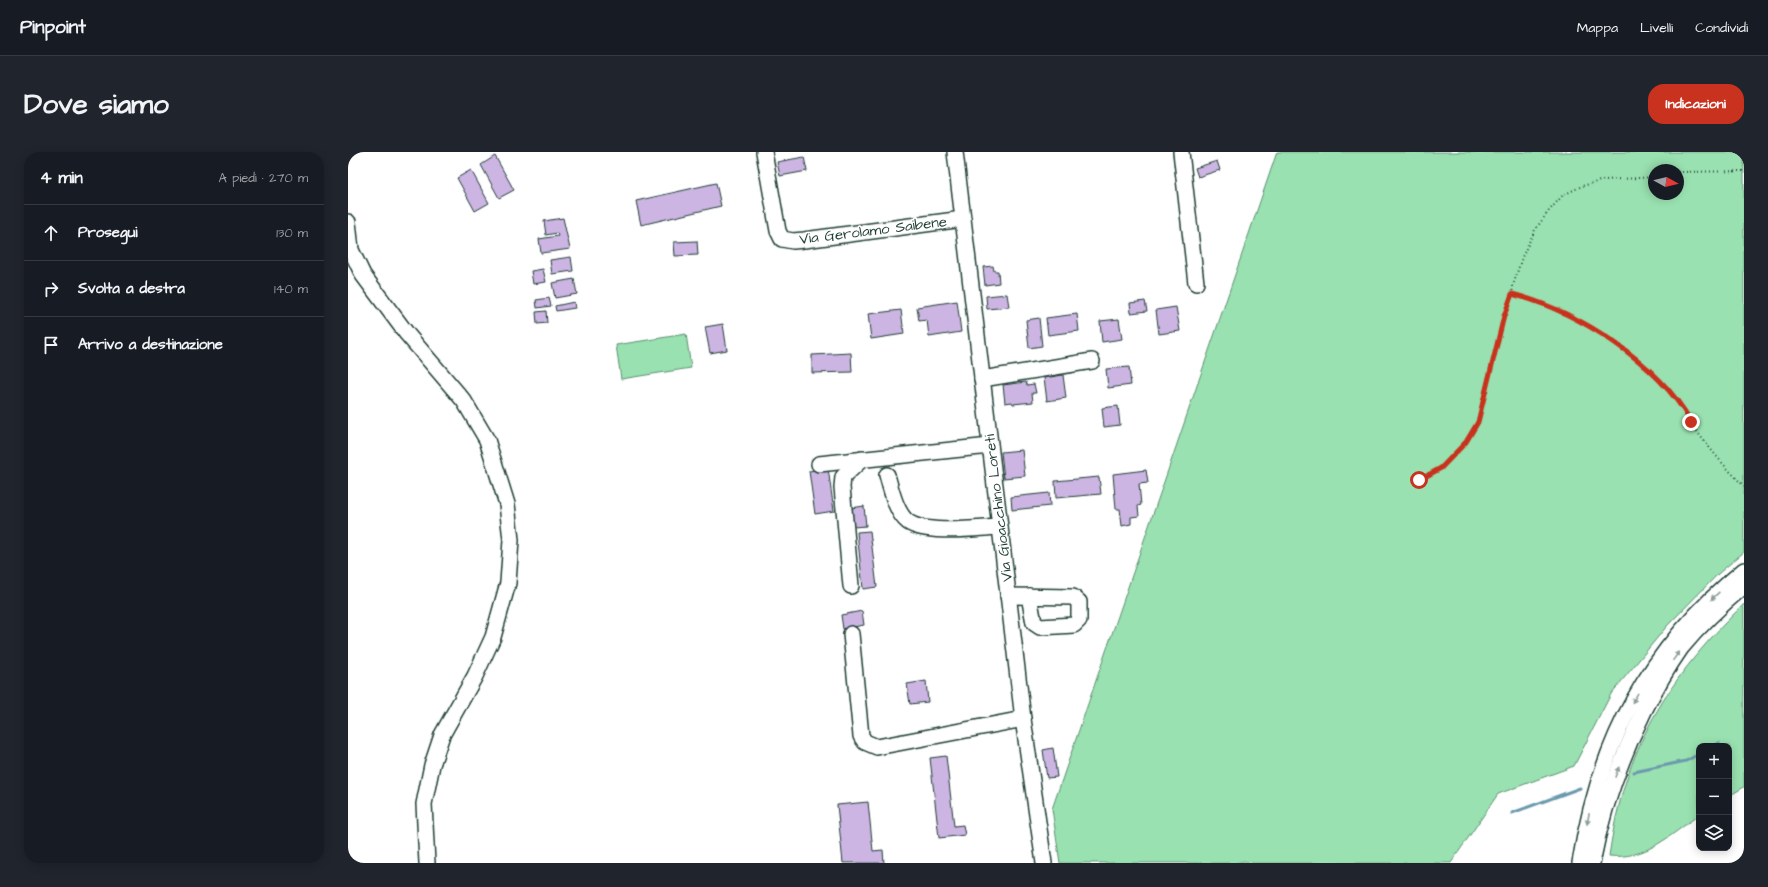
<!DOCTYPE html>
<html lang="it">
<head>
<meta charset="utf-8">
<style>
  :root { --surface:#171b24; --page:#20242c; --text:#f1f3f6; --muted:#9ea1a6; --line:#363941; --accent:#c8321e }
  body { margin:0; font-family:"Architects Daughter",sans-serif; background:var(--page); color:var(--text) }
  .controls { position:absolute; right:12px; bottom:12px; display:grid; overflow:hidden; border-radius:8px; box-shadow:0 2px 10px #0003 }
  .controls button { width:36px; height:36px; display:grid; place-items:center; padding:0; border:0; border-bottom:1px solid var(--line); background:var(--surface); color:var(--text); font:20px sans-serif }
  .compass { position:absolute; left:1300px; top:12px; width:36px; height:36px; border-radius:50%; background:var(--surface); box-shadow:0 2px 10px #0003; rotate:98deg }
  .stop { position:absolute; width:12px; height:12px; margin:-9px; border:3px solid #c8321e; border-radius:50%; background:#fff }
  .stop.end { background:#c8321e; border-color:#fff; box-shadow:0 1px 4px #0008 }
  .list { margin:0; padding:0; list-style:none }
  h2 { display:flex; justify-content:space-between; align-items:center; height:52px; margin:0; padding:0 16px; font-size:17px }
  h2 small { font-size:13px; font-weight:400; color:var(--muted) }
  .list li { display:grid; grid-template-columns:26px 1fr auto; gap:12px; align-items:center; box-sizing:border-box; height:56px; padding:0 16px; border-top:1px solid var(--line) }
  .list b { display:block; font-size:15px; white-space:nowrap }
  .list em { font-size:13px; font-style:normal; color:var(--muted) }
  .icon { flex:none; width:22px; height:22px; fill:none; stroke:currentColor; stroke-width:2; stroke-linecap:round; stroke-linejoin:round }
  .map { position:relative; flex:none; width:1396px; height:711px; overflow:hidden; border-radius:16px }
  header { display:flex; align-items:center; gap:24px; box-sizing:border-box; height:56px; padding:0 20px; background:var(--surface); border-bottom:1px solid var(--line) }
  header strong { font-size:19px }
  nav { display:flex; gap:22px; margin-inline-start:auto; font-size:14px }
  .intro { display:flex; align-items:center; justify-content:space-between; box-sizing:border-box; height:96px; padding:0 24px }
  h1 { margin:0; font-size:28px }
  .button { padding:10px 18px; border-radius:16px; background:var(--accent); color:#fff; font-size:14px; font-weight:700 }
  main { display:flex; gap:24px; padding:0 24px }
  aside { flex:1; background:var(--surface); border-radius:16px; box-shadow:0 2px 10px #0003 }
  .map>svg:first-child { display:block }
  .green { fill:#99e1b0; stroke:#5c8f72; fill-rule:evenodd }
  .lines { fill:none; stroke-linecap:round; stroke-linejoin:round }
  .stream { stroke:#6c99ae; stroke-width:3 }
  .building { fill:#ccb4e3; stroke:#1f3d34 }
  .minor-casing { stroke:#1f3d34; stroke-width:18 }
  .path { stroke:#1f3d34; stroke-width:2; stroke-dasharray:1 3; stroke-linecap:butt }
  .minor { stroke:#fff; stroke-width:15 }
  .oneway { fill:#8f9e9a }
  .route { stroke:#c8321e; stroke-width:5 }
  .labels { text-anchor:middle; stroke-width:3; stroke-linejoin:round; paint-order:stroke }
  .street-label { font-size:15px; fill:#1f3d34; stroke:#fff }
</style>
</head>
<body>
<header>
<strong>Pinpoint</strong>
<nav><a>Mappa</a><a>Livelli</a><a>Condividi</a></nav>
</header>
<div class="intro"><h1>Dove siamo</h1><a class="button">Indicazioni</a></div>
<main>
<aside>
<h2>4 min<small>A piedi · 270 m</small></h2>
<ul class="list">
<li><svg class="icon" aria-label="ahead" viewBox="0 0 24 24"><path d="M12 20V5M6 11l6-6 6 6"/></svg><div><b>Prosegui</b></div><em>130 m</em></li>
<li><svg class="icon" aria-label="right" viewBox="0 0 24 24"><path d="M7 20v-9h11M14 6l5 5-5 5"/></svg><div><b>Svolta a destra</b></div><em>140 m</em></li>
<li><svg class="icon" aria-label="arrive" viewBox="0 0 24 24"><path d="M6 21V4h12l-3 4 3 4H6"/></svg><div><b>Arrivo a destinazione</b></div></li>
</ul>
</aside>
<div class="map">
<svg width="1396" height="711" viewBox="0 0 1396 711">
  <rect width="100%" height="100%" fill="#fff"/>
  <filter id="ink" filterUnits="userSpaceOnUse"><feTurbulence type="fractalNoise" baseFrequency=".025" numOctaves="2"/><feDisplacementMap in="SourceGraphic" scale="8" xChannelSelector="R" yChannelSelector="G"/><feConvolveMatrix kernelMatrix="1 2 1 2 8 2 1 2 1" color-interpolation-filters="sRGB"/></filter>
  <g filter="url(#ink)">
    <g class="green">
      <path d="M929 0H1396V400L1371 421 1319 474 1263 542 1226 614 1150 642 1103 711H904L896 709 887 711H712L704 657ZM1306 18H1330V42H1306Z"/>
      <polygon points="338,182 343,216 273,227 268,193"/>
      <path d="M1396 452V635L1381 644V594H1351V663C1322 683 1298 708 1261 704 1277 595 1318 528 1396 452Z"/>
    </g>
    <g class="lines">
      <g class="stream">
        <polyline points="1365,594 1371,591"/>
        <polyline points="1286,620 1338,609 1351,602"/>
        <polyline points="1164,661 1232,636"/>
      </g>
    </g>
    <g class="building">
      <polygon points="147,4 166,38 151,46 133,13"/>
      <polygon points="456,5 459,19 432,24 429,10"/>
      <polygon points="869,9 872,18 850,25 847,16"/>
      <polygon points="123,18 141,51 127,59 109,26"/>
      <polygon points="368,31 373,54 293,73 288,49"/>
      <polygon points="215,66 222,97 193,101 191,87 210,84 209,81 198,83 196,69"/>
      <polygon points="349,89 350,103 327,104 326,90"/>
      <polygon points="223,105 225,119 204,122 202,108"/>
      <polygon points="645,114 646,119 650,119 651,131 637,133 635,115"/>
      <polygon points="195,117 198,130 185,132 183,119"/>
      <polygon points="226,127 229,142 207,146 204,131"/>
      <polygon points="659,142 661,155 639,157 638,144"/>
      <polygon points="201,146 203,154 189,156 188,148"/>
      <polygon points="609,149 613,180 581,185 579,168 571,169 569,155"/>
      <polygon points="797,149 799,159 783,161 782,151"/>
      <polygon points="226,150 227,156 208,159 207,154"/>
      <polygon points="828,155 832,179 811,182 808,158"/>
      <polygon points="553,158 556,182 523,187 520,162"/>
      <polygon points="198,159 199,171 189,172 188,160"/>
      <polygon points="729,162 731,179 700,183 698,166"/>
      <polygon points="691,166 694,194 681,196 678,168"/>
      <polygon points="771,167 774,187 754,190 752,169"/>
      <polygon points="375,172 379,198 362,201 357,175"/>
      <polygon points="503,201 504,220 464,221 464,203"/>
      <polygon points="781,215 783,233 760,236 758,217"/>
      <polygon points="715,223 718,246 699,249 696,226"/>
      <polygon points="678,230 679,233 686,232 688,241 684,241 685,250 665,252 664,250 657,251 655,233"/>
      <polygon points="770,254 772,273 756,275 754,256"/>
      <polygon points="674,298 677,324 656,326 653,300"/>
      <polygon points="480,316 486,359 467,362 461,319"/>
      <polygon points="798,318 800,331 791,332 793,353 790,354 791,364 783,365 783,372 774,374 772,357 768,357 765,322"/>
      <polygon points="751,325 753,342 708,346 707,329"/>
      <polygon points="701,341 702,354 664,358 663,345"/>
      <polygon points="516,354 518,374 505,375 503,356"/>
      <polygon points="522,379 529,435 515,437 509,380"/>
      <polygon points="514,459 516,473 495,477 493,463"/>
      <polygon points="578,529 580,550 562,552 559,532"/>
      <polygon points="705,596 709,625 699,626 695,598"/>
      <polygon points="598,604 606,674 615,673 617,683 591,686 582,606"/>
      <polygon points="520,650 525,699 535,698 536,711 495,711 489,653"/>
    </g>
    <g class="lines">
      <g class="minor-casing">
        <g id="minor">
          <polyline points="416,0 430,79 434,87 445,89 456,88 615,67"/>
          <polyline points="607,0 675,567 696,711"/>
          <polyline points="833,0 848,131"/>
          <polyline points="0,70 3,98 15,123 59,182 116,249 139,288 159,352 163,388 160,431 145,485 127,524 94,583 84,613 76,652 79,711"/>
          <polyline points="634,227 744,209"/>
          <polyline points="471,312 642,294"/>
          <path d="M539 323C543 337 548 361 560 370 578 383 630 376 652 375"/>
          <polyline points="503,434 494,335 495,325 514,307"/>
          <polyline points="660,444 725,445 731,450 731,468 726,473 692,475 686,471 681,444"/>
          <polyline points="503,482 513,584 517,590 529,595 675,567"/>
          <path d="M1232 711C1251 590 1301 496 1396 418"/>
          <path d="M1244 711C1254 657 1272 608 1296 559 1307 537 1319 516 1333 496 1352 473 1373 453 1396 434"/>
        </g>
      </g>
      <g class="path">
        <polyline points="1330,20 1396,19"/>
        <path d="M1164 142C1204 153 1245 173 1278 198 1297 213 1315 232 1330 250 1335 257 1339 264 1343 271 1358 293 1377 315 1396 334"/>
        <polyline points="1071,328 1093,316 1118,290 1129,271 1156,164 1164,142 1165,134 1174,105 1187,78 1200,60 1215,43 1234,34 1256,28 1306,25"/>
      </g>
      <use href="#minor" class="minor"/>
    </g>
    <defs><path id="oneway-solid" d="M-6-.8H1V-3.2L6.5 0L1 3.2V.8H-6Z"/></defs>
    <g class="oneway">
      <use href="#oneway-solid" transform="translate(1367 444) rotate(137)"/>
      <use href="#oneway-solid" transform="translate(1328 504) rotate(-54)"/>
      <use href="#oneway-solid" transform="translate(1287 546) rotate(121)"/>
      <use href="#oneway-solid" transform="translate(1269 620) rotate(-69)"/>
      <use href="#oneway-solid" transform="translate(1240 667) rotate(101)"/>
    </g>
  </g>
  <g class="lines" filter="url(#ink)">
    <path class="route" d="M1071 328 1093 316 1118 290 1130 270 1156 164 1164 142C1229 159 1310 210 1343 270"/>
  </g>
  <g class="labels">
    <g class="street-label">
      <text transform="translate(525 78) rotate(-7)" y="5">Via Gerolamo Saibene</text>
      <text transform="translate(650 356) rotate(-97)" y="5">Via Gioacchino Loreti</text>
    </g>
  </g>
</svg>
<div class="controls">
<button>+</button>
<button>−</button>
<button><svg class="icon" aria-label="layers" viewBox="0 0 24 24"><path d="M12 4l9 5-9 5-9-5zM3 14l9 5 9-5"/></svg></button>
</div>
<svg class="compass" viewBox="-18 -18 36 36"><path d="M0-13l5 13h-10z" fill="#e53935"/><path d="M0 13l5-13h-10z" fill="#9ea1a6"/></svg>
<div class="stop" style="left:1071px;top:328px"></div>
<div class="stop end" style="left:1343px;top:270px"></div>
</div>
</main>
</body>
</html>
